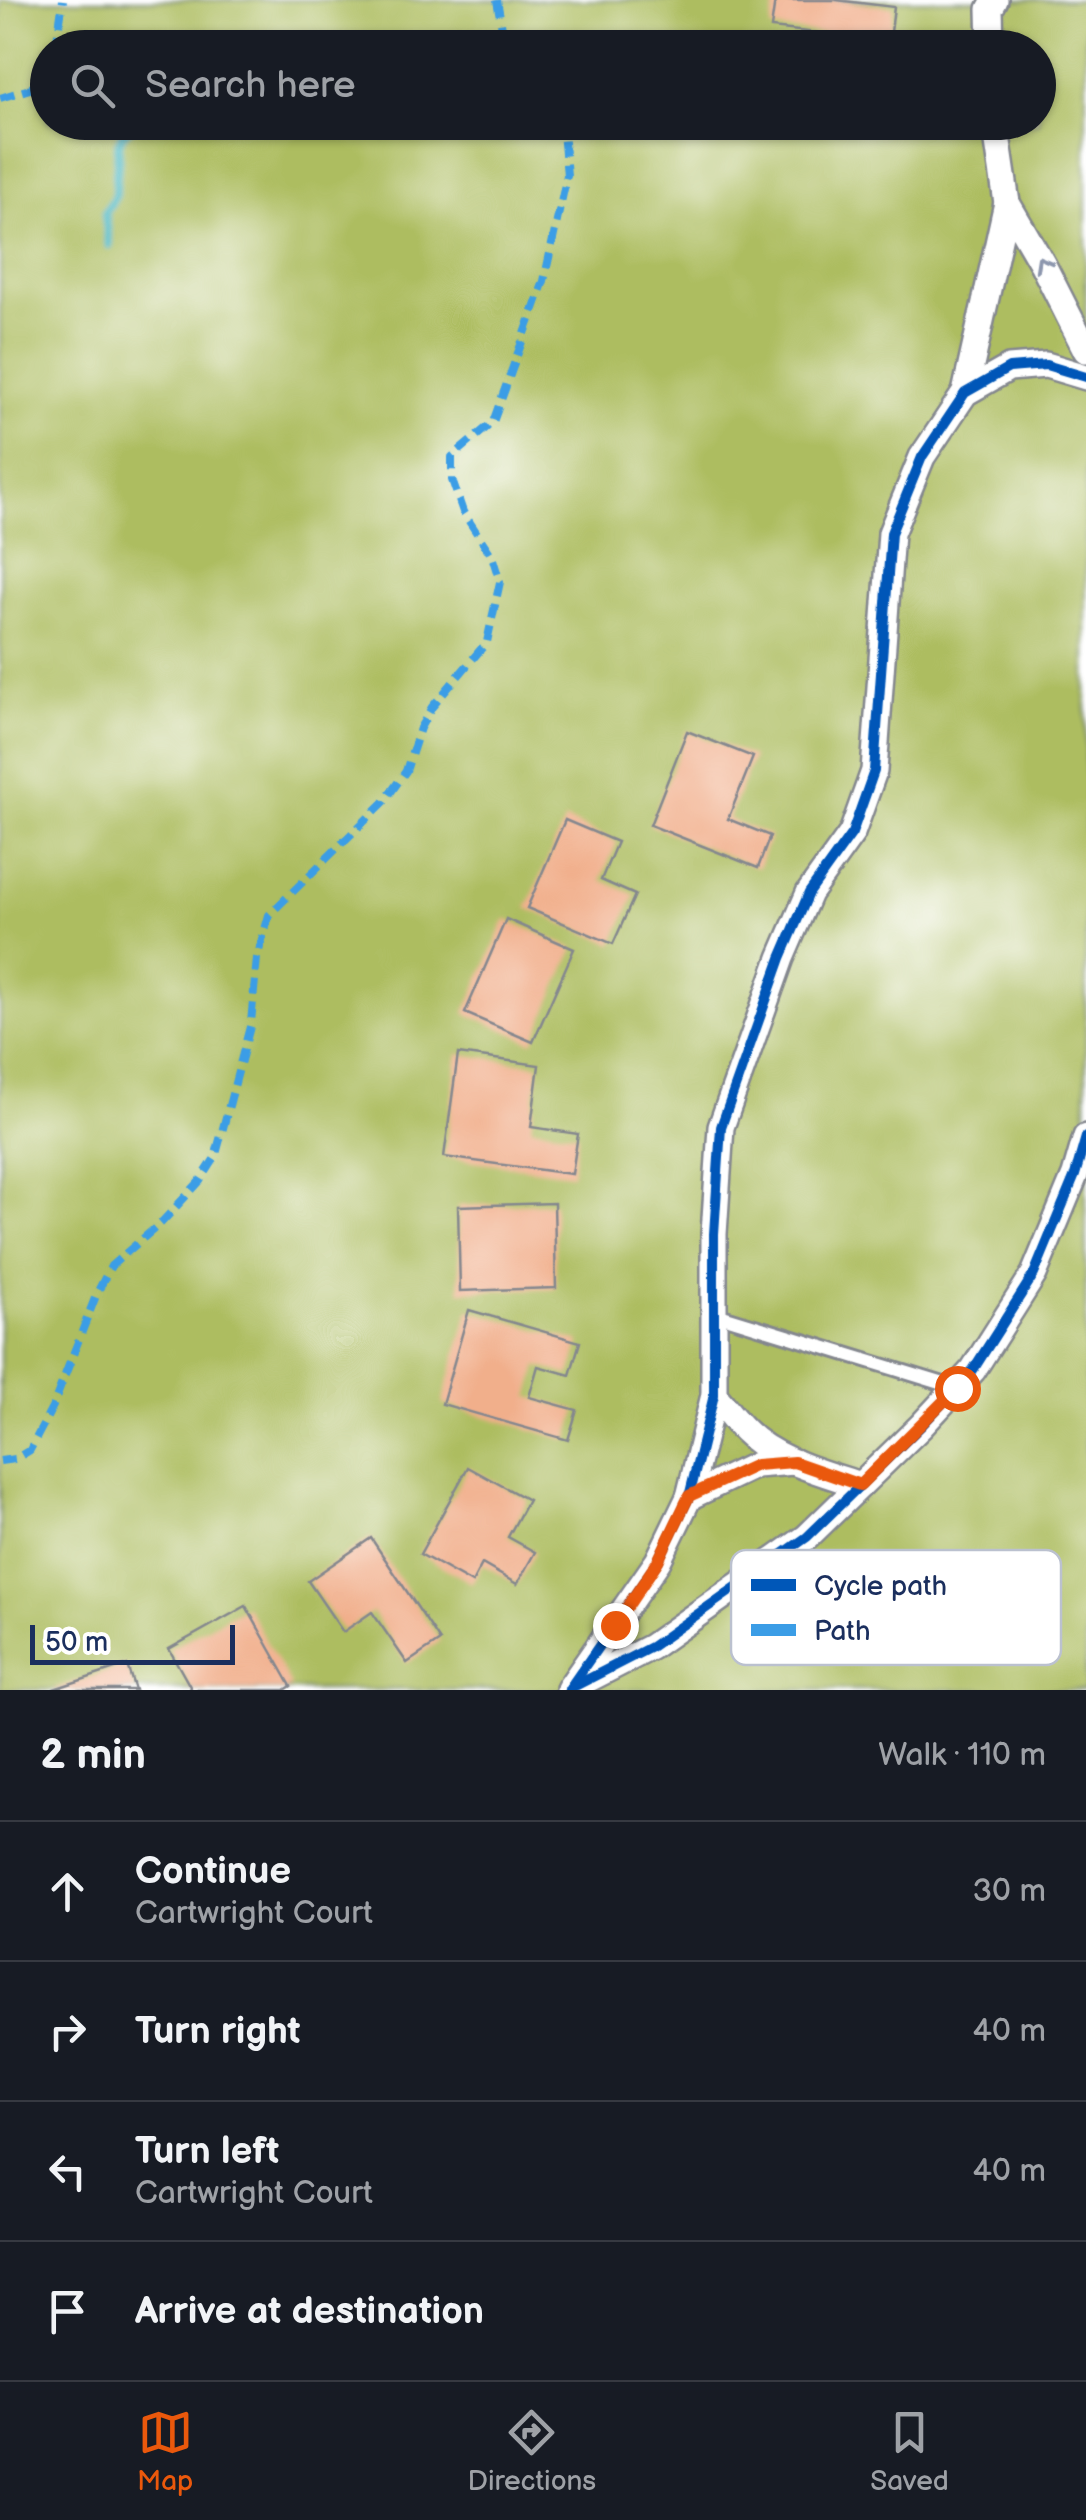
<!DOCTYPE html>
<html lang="en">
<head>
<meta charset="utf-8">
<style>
  :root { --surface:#171b24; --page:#20242c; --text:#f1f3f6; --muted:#9ea1a6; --line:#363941; --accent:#ea580c }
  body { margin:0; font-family:"Balsamiq Sans",sans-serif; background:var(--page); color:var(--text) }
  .scale { position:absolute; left:30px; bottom:25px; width:205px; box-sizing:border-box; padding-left:10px; border:5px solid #1b2f5e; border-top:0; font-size:28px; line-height:35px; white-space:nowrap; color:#1b2f5e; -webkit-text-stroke:8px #fff; paint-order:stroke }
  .stop { position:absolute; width:30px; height:30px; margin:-22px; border:8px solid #ea580c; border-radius:50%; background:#fff }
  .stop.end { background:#ea580c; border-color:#fff; box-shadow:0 2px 10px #0008 }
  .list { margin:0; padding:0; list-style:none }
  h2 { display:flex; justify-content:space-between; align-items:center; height:130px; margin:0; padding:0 40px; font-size:42px }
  h2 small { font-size:32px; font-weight:400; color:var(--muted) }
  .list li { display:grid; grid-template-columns:65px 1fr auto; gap:30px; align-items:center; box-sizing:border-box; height:140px; padding:0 40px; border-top:2px solid var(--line) }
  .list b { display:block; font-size:38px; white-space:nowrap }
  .list p { margin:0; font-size:32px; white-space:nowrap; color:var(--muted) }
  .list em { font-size:32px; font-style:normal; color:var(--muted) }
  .icon { flex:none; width:55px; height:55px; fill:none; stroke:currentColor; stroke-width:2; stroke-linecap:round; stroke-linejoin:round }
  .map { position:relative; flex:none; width:1086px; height:1690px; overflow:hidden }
  .search { position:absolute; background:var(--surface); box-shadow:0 2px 8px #0004; left:30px; right:30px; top:30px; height:110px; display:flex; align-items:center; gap:25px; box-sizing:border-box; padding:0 35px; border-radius:55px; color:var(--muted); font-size:38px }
  .sheet { height:690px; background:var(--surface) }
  nav { display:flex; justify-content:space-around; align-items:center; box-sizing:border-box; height:140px; border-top:2px solid var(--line); background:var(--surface); font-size:28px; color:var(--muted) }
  nav a { display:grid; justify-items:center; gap:5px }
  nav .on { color:var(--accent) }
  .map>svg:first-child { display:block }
  .green { fill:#adbd60; stroke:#64765f; stroke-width:2.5; fill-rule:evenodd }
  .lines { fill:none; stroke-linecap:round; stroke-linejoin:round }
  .stream { stroke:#47b6c1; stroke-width:9 }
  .building { fill:#f1af8b }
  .service-casing { stroke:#84878e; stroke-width:18 }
  .minor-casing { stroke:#84878e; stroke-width:30 }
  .service { stroke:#fff; stroke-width:12 }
  .minor { stroke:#fff; stroke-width:25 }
  .quiet { stroke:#3b9de6; stroke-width:8; stroke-dasharray:15 8; stroke-linecap:butt }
  .cycleway-casing { stroke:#fff; stroke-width:16 }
  .cycleway { stroke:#0057b8; stroke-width:10 }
  .oneway { stroke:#8d97ae }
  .route { stroke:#ea580c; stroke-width:12 }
  .key { fill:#fff; stroke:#bbc1cf; stroke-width:2.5 }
  .key-label { font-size:28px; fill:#1b2f5e }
</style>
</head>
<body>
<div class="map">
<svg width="1086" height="1690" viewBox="0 0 1086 1690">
  <rect width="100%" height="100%" fill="#fff"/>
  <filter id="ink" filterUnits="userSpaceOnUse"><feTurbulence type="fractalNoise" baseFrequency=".01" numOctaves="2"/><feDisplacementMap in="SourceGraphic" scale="20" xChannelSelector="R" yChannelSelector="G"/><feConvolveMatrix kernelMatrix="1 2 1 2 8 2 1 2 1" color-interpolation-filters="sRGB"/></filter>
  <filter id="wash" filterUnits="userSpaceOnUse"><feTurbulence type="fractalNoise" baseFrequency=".0048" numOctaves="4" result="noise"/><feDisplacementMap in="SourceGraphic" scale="40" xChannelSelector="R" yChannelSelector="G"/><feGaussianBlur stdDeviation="2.25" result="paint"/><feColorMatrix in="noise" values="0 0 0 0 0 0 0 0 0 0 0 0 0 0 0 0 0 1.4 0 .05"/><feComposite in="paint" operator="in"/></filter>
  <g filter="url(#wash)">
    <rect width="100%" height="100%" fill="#eddfbd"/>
    <path class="green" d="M0 0H1086V1690H0ZM48 48H1038V122H48Z"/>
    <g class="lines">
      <polyline class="stream" points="109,245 105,213 115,196 119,142 123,133 138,122"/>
    </g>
    <g id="blocks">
      <g class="building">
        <polygon points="775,0 836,0 894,7 890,41 771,28"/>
        <polygon points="687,731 753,757 728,819 770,836 758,868 650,825"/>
        <polygon points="565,820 617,842 601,880 635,895 613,944 527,908"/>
        <polygon points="506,919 574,949 533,1042 465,1013"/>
        <polygon points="458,1054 539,1065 531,1127 578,1134 572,1174 444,1157"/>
        <polygon points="554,1203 556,1288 460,1291 458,1206"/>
        <polygon points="469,1310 580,1342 570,1375 538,1366 529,1397 577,1410 568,1440 442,1404"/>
        <polygon points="468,1467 528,1500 508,1537 535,1552 517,1584 482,1564 472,1583 420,1554"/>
        <polygon points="371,1538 440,1641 407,1663 372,1612 343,1632 308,1581"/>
        <polygon points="246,1606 291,1686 285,1690 192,1690 169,1649"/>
        <polygon points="127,1665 135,1690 54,1690 54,1689"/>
      </g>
    </g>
  </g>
  <g filter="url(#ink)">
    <use href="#blocks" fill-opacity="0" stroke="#84878e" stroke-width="2.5"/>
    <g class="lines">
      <g class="service-casing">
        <polyline id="service" points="716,1314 957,1388"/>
      </g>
      <g class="minor-casing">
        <g id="minor">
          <polyline points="991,48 990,9 995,0"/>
          <polyline points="995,122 1007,203"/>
          <polyline points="1086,377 1046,365 1009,368 965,393 922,457 891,533 874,771 852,833 809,893 781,958 721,1127 714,1234 714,1395 689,1497 658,1561 569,1689 651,1647 807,1537 921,1426 973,1370 1034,1274 1075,1175 1086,1137"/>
          <polyline points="965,393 1007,203 1043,265 1086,350"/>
          <path d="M714 1395C725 1407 734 1421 745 1431 775 1461 821 1472 860 1485"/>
          <polyline points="689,1497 756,1465 794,1462"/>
        </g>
      </g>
      <use href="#service" class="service"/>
      <use href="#minor" class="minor"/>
      <g class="quiet">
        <polyline points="497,0 503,34 514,48"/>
        <polyline points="56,48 63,0"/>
        <polyline points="0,98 30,89 48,72"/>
        <polyline points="0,1461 15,1459 30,1450 53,1406 97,1293 111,1266 161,1223 200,1181 215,1158 251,1023 257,958 269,915 384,802 406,771 420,728 432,707 487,642 500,582 492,556 463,512 452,480 452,457 493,422 544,281 567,175 562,122"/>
      </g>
      <g class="cycleway-casing">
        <polyline id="cycleway" points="1086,377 1046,365 1009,368 965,393 922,457 891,533 874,771 852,833 809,893 781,958 721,1127 714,1234 714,1395 689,1497 658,1561 569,1689 651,1647 807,1537 921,1426 973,1370 1034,1274 1075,1175 1086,1137"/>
      </g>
      <use href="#cycleway" class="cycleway"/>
    </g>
    <defs><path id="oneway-chevron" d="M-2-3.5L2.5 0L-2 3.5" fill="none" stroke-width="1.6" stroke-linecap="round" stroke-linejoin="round" transform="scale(2.5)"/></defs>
    <use class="oneway" href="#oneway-chevron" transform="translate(1042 263) rotate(-119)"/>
  </g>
  <g class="lines" filter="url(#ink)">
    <polyline class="route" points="615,1625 658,1561 689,1496 756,1465 794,1462 860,1485 957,1388"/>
  </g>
  <rect x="731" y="1550" width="330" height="115" rx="15" class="key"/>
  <rect x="751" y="1579" width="45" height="12" fill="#0057b8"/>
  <rect x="751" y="1624" width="45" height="12" fill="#3b9de6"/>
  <g class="key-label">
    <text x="814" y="1595">Cycle path</text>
    <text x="814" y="1640">Path</text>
  </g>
</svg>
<div class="scale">50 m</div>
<div class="stop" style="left:957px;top:1388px"></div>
<div class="stop end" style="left:615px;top:1625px"></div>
<div class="search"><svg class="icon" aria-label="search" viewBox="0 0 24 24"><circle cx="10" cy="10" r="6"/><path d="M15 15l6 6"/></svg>Search here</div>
</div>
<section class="sheet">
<h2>2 min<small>Walk · 110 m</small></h2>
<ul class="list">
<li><svg class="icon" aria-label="ahead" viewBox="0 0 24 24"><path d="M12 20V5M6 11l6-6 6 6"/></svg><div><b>Continue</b><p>Cartwright Court</p></div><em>30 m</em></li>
<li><svg class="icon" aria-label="right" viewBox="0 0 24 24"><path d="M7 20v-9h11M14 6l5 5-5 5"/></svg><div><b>Turn right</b></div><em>40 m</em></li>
<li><svg class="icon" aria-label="left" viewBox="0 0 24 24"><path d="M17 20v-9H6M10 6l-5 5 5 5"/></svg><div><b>Turn left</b><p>Cartwright Court</p></div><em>40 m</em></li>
<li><svg class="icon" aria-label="arrive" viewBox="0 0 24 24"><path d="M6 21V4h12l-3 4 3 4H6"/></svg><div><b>Arrive at destination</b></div></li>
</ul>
</section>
<nav>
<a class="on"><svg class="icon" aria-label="map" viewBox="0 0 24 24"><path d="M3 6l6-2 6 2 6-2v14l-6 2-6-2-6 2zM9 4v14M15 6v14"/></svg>Map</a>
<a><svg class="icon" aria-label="directions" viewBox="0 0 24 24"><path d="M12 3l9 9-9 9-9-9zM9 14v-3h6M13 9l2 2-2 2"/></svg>Directions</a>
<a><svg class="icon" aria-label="saved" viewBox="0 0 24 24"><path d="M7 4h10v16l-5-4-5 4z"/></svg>Saved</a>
</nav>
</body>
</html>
